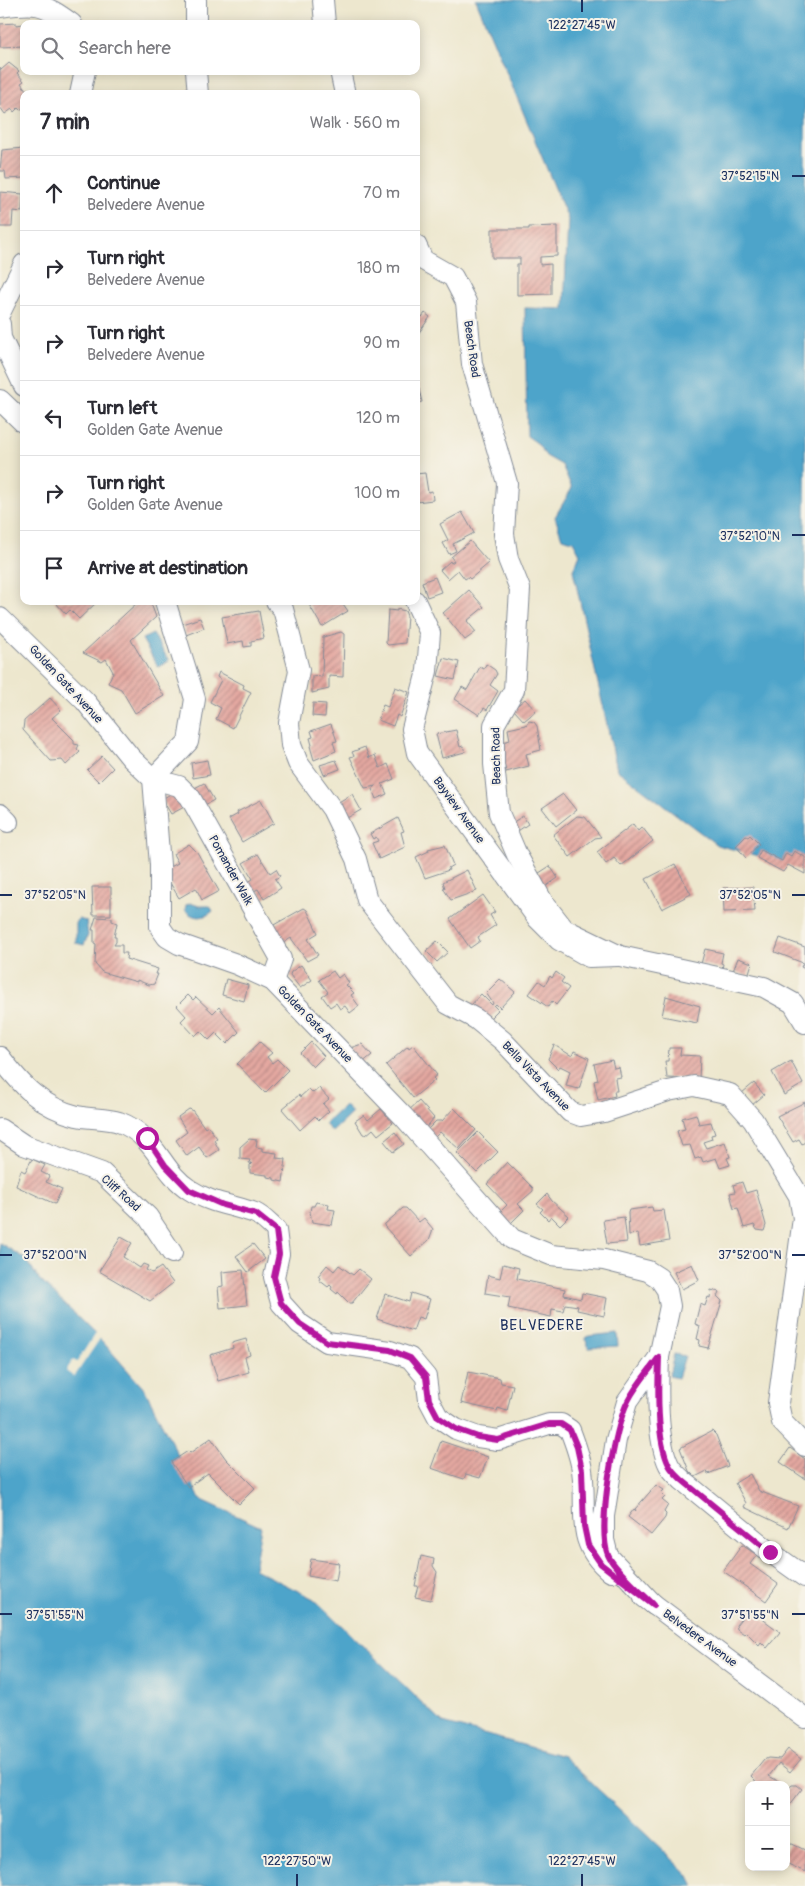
<!DOCTYPE html>
<html lang="en">
<head>
<meta charset="utf-8">
<style>
  :root { --surface:#fff; --page:#f7f7f7; --text:#2b2b33; --muted:#7c7c81; --line:#e1e1e2 }
  body { margin:0; font-family:Pangolin,sans-serif; background:var(--page); color:var(--text) }
  .controls { position:absolute; right:15px; bottom:15px; display:grid; overflow:hidden; border-radius:10px; box-shadow:0 2px 12px #0003 }
  .controls button { width:45px; height:45px; display:grid; place-items:center; padding:0; border:0; border-bottom:1px solid var(--line); background:var(--surface); color:var(--text); font:25px sans-serif }
  .stop { position:absolute; width:15px; height:15px; margin:-11px; border:4px solid #b5179e; border-radius:50%; background:#fff }
  .stop.end { background:#b5179e; border-color:#fff; box-shadow:0 1px 5px #0008 }
  .list { margin:0; padding:0; list-style:none }
  h2 { display:flex; justify-content:space-between; align-items:center; height:65px; margin:0; padding:0 20px; font-size:21px }
  h2 small { font-size:16px; font-weight:400; color:var(--muted) }
  .list li { display:grid; grid-template-columns:32px 1fr auto; gap:15px; align-items:center; box-sizing:border-box; height:75px; padding:0 20px; border-top:1px solid var(--line) }
  .list b { display:block; font-size:19px; white-space:nowrap }
  .list p { margin:0; font-size:16px; white-space:nowrap; color:var(--muted) }
  .list em { font-size:16px; font-style:normal; color:var(--muted) }
  .icon { flex:none; width:28px; height:28px; fill:none; stroke:currentColor; stroke-width:2; stroke-linecap:round; stroke-linejoin:round }
  .map { position:relative; flex:none; width:805px; height:1886px; overflow:hidden }
  .search { position:absolute; background:var(--surface); box-shadow:0 2px 12px #0003; left:20px; top:20px; width:400px; height:55px; display:flex; align-items:center; gap:12px; box-sizing:border-box; padding:0 18px; border-radius:10px; color:var(--muted); font-size:19px }
  .panel { position:absolute; background:var(--surface); box-shadow:0 2px 12px #0003; left:20px; top:90px; width:400px; height:515px; border-radius:10px }
  .map>svg:first-child { display:block }
  .water { fill:#4ea4ca; stroke:#346a94 }
  .pier { fill:#ede7ce }
  .building { fill:url(#building-hatch) }
  .lines { fill:none; stroke-linecap:round; stroke-linejoin:round }
  .minor-casing { stroke:#848b96; stroke-width:22 }
  .minor { stroke:#fff; stroke-width:20 }
  .route { stroke:#b5179e; stroke-width:6 }
  .ticks { fill:none; stroke:#1b2f5e; stroke-width:2 }
  .labels { text-anchor:middle; stroke-width:4; stroke-linejoin:round; paint-order:stroke }
  .street-label { font-size:12px; fill:#1b2f5e; stroke:#f7f3e8 }
  .quarter-label { font-size:15px; letter-spacing:1px; fill:#1b2f5e; stroke:#f7f3e8 }
  .ticks-label { font-size:12px; text-anchor:middle; fill:#1b2f5e; stroke:#f7f3e8; stroke-width:4; stroke-linejoin:round; paint-order:stroke }
</style>
</head>
<body>
<div class="map">
<svg width="805" height="1886" viewBox="0 0 805 1886">
  <defs>
    <pattern id="building-hatch" width="6" height="6" patternUnits="userSpaceOnUse" patternTransform="scale(1.25)"><rect width="6" height="6" fill="#e4a8a0"/><path d="M-1 1l2-2M0 6l6-6M5 7l2-2" fill="none" stroke="#b88986"/></pattern>
  </defs>
  <rect width="100%" height="100%" fill="#f7f3e8"/>
  <filter id="ink" filterUnits="userSpaceOnUse"><feTurbulence type="fractalNoise" baseFrequency=".02" numOctaves="2"/><feDisplacementMap in="SourceGraphic" scale="10" xChannelSelector="R" yChannelSelector="G"/><feConvolveMatrix kernelMatrix="1 2 1 2 8 2 1 2 1" color-interpolation-filters="sRGB"/></filter>
  <filter id="wash" filterUnits="userSpaceOnUse"><feTurbulence type="fractalNoise" baseFrequency=".0096" numOctaves="4" result="noise"/><feDisplacementMap in="SourceGraphic" scale="20" xChannelSelector="R" yChannelSelector="G"/><feGaussianBlur stdDeviation="1.12" result="paint"/><feColorMatrix in="noise" values="0 0 0 0 0 0 0 0 0 0 0 0 0 0 0 0 0 1.4 0 .05"/><feComposite in="paint" operator="in"/></filter>
  <g filter="url(#wash)">
    <rect width="100%" height="100%" fill="#ede7ce"/>
    <g class="water">
      <polygon points="476,0 805,0 805,868 717,845 617,770 573,570 580,554 573,541 562,538 555,517 572,488 562,465 546,456 537,443 527,436 525,308 564,309 568,219"/>
      <polygon points="153,634 169,661 158,667 142,639"/>
      <path d="M190 903 199 906H210L213 911C204 919 193 919 185 910L186 905Z"/>
      <polygon points="78,919 86,921 88,935 84,945 76,943 76,921"/>
      <polygon points="345,1105 352,1113 332,1132 325,1124"/>
      <polygon points="0,1243 24,1258 39,1279 101,1340 145,1390 200,1499 261,1527 254,1569 314,1599 443,1723 563,1756 688,1874 694,1886 0,1886"/>
      <polygon points="617,1333 618,1346 589,1348 587,1346 586,1338 589,1336"/>
      <polygon points="674,1354 685,1356 678,1378 669,1376"/>
    </g>
    <polygon class="pier" points="96,1332 101,1337 74,1377 66,1371 73,1360 77,1362"/>
    <g id="blocks">
      <g class="building">
        <polygon points="16,23 16,25 24,24 24,46 0,47 0,24"/>
        <polygon points="9,63 19,71 17,73 24,81 21,83 29,94 24,94 24,107 20,110 18,108 14,112 12,109 5,114 0,107 0,68 1,70"/>
        <polygon points="24,148 24,178 6,179 5,171 0,171 2,150"/>
        <polygon points="0,192 23,194 22,212 13,211 12,227 0,227"/>
        <polygon points="557,226 557,256 540,257 540,265 551,264 551,294 517,295 517,264 520,264 520,258 492,258 492,229 529,229 529,227"/>
        <polygon points="416,306 420,310 418,313 422,317 425,313 430,317 418,334"/>
        <polygon points="418,385 422,402 416,403 416,386"/>
        <polygon points="425,473 428,492 432,491 433,500 416,502 416,474"/>
        <polygon points="462,512 474,533 453,544 456,551 449,554 443,543 448,540 440,524"/>
        <polygon points="470,541 489,563 470,579 468,577 465,579 458,570 448,579 440,570 450,561 451,563 454,561 451,557"/>
        <polygon points="435,577 441,592 427,597 422,582"/>
        <polygon points="469,590 484,607 467,621 476,632 465,640 443,613"/>
        <polygon points="54,601 98,601 79,619 70,610 66,614"/>
        <polygon points="139,601 150,601 156,617 131,640 164,696 135,713 121,689 108,683 113,672 106,659 102,662 83,653"/>
        <polygon points="307,601 341,601 348,611 322,627"/>
        <polygon points="397,609 405,611 407,616 405,643 388,645 386,643 388,610 397,611"/>
        <polygon points="259,611 264,638 251,641 251,646 244,647 243,641 227,644 222,617"/>
        <polygon points="200,618 204,628 186,635 182,624"/>
        <polygon points="341,632 344,634 343,677 329,676 329,689 312,693 312,676 322,677 323,637"/>
        <polygon points="443,658 459,662 455,680 438,676"/>
        <polygon points="486,664 495,670 497,674 490,685 498,691 487,710 484,708 479,715 455,699 462,687 467,690 480,667 484,669"/>
        <polygon points="219,672 244,685 243,688 251,692 233,728 216,719 221,708 210,702 221,680 217,677"/>
        <polygon points="395,687 409,692 400,717 397,715 393,726 378,720 383,705 388,707"/>
        <polygon points="50,698 61,710 52,718 74,740 74,744 79,745 77,749 80,752 66,765 62,760 51,761 23,730 24,721"/>
        <polygon points="525,699 536,711 524,721 513,709"/>
        <polygon points="313,703 326,704 325,717 312,716"/>
        <polygon points="529,721 534,722 537,726 541,750 526,754 529,766 506,772 499,743 510,740 508,729 526,725"/>
        <polygon points="331,724 337,741 333,742 336,751 314,760 310,746 312,745 310,738 313,737 311,731"/>
        <polygon points="456,730 460,747 463,746 465,752 442,758 436,734"/>
        <polygon points="365,747 369,758 375,755 380,768 388,764 394,779 382,784 387,794 376,799 372,789 376,786 365,788 350,757 354,756 352,752"/>
        <polygon points="102,756 113,768 99,782 87,770"/>
        <polygon points="207,760 210,775 193,778 191,763"/>
        <polygon points="336,760 340,769 324,775 320,765"/>
        <polygon points="204,783 214,800 199,808 189,791"/>
        <polygon points="179,789 188,805 171,814 162,799"/>
        <polygon points="352,794 361,810 347,818 337,803"/>
        <polygon points="563,794 576,810 556,826 542,808"/>
        <polygon points="261,800 274,823 242,842 229,819 238,814 237,812"/>
        <polygon points="523,816 528,824 515,833 510,824"/>
        <polygon points="577,816 585,817 601,837 595,838 570,857 553,835"/>
        <polygon points="398,818 404,831 401,832 405,847 379,859 372,843 378,841 376,837 373,839 370,834"/>
        <polygon points="633,824 638,831 642,827 653,841 621,866 614,858 606,864 597,852"/>
        <polygon points="750,835 759,844 746,858 736,846 746,836 748,837"/>
        <polygon points="189,844 197,852 219,891 202,900 196,888 179,898 163,871 178,863 173,854"/>
        <polygon points="445,845 453,865 448,868 449,870 425,878 416,857 429,851 428,849"/>
        <polygon points="761,850 782,861 786,853 791,856 794,851 805,857 805,874 788,865 783,872 757,858"/>
        <polygon points="258,854 270,873 276,869 280,876 275,879 281,888 264,899 258,889 254,891 248,882 253,879 243,863"/>
        <polygon points="675,864 691,894 662,909 646,879"/>
        <polygon points="550,866 558,878 545,887 536,875"/>
        <polygon points="467,870 477,891 451,900 443,888 445,888 443,882"/>
        <polygon points="92,887 111,887 111,915 93,915"/>
        <polygon points="753,887 755,911 724,912 723,888"/>
        <polygon points="483,895 495,912 490,915 496,925 478,937 480,941 470,948 450,919"/>
        <polygon points="304,908 307,910 318,933 308,939 318,955 307,961 291,938 282,944 272,926"/>
        <polygon points="96,917 112,918 112,921 117,923 114,937 116,937 116,942 114,945 122,945 122,953 127,953 126,959 158,969 156,974 158,974 154,984 149,985 137,980 137,982 102,972 95,964 96,944 94,943 94,930 92,930"/>
        <polygon points="780,938 805,947 805,969 801,967 803,963 775,952"/>
        <polygon points="437,941 448,952 437,962 426,951"/>
        <polygon points="705,949 723,953 721,963 723,964 722,969 701,964"/>
        <polygon points="738,958 752,963 748,976 733,971"/>
        <polygon points="301,965 312,980 300,988 290,975 291,972"/>
        <polygon points="333,971 338,978 343,974 349,983 346,985 354,993 351,995 359,1006 350,1013 345,1006 340,1009 336,1003 330,1007 322,996 328,992 319,980"/>
        <polygon points="556,972 564,978 561,982 569,988 556,1005 552,1001 548,1007 529,994 539,981 545,985 550,976 552,978"/>
        <polygon points="226,979 248,985 244,1001 222,995"/>
        <polygon points="500,979 515,992 500,1008 496,1004 494,1006 498,1010 487,1021 471,1005 481,994 492,1005 493,1003 486,993"/>
        <polygon points="188,995 193,1000 196,997 213,1013 219,1007 239,1032 227,1044 216,1033 209,1040 200,1031 195,1036 181,1021 186,1016 177,1006"/>
        <polygon points="666,996 700,1006 697,1023 662,1016"/>
        <polygon points="260,1042 272,1053 267,1057 272,1063 277,1059 288,1070 265,1093 237,1064"/>
        <polygon points="311,1042 324,1056 313,1067 300,1053"/>
        <polygon points="362,1044 372,1055 362,1063 350,1048"/>
        <polygon points="413,1045 437,1075 433,1078 435,1080 413,1098 386,1065 408,1046 409,1048"/>
        <polygon points="554,1045 572,1056 574,1051 589,1058 579,1089 566,1086 570,1071 560,1066 558,1069 548,1059"/>
        <polygon points="669,1048 681,1048 680,1055 700,1056 699,1079 667,1078 665,1061 668,1061"/>
        <polygon points="612,1060 614,1068 619,1067 621,1077 615,1078 617,1091 614,1091 615,1096 598,1100 594,1081 598,1080 594,1064"/>
        <polygon points="791,1061 803,1084 784,1095 772,1072"/>
        <polygon points="754,1083 764,1095 752,1105 742,1093"/>
        <polygon points="319,1088 329,1099 323,1104 329,1111 319,1120 315,1116 300,1130 282,1109 299,1095 300,1097 309,1089 313,1093"/>
        <polygon points="419,1101 434,1118 424,1130 407,1112"/>
        <polygon points="805,1102 805,1142 802,1144 799,1139 793,1142 777,1116"/>
        <polygon points="454,1108 476,1130 459,1149 440,1132 433,1139 425,1132 436,1121 442,1121"/>
        <polygon points="189,1109 192,1110 205,1128 208,1126 217,1138 214,1140 219,1150 207,1158 199,1147 187,1156 176,1140 187,1132 178,1117"/>
        <polygon points="381,1109 393,1123 378,1135 373,1129 366,1135 363,1134 355,1121 364,1115 368,1120"/>
        <polygon points="696,1114 699,1124 711,1122 715,1134 711,1135 712,1139 703,1142 706,1148 725,1142 730,1157 727,1158 730,1165 720,1168 716,1158 703,1162 701,1157 695,1159 690,1145 682,1146 677,1131 685,1129 682,1118"/>
        <polygon points="395,1132 404,1144 393,1152 384,1141"/>
        <polygon points="478,1132 498,1152 477,1173 457,1153"/>
        <polygon points="249,1139 257,1140 256,1147 262,1148 262,1151 277,1153 276,1158 286,1159 283,1182 274,1180 274,1178 267,1177 267,1175 250,1173 250,1165 252,1163 249,1163 250,1160 240,1159 240,1147"/>
        <polygon points="32,1159 45,1165 41,1172 49,1176 46,1182 62,1189 55,1204 16,1186 21,1170 25,1172"/>
        <polygon points="507,1162 533,1188 533,1191 518,1204 524,1210 510,1224 499,1213 507,1205 487,1184"/>
        <polygon points="742,1182 746,1193 756,1190 766,1225 764,1231 757,1230 754,1225 744,1228 738,1208 734,1209 730,1193 735,1192 733,1185"/>
        <polygon points="547,1194 552,1201 569,1216 560,1225 551,1216 548,1220 540,1212 543,1209 537,1204"/>
        <polygon points="316,1202 329,1204 328,1209 335,1210 332,1225 312,1222 310,1212 311,1206 314,1206"/>
        <polygon points="652,1207 653,1211 664,1210 669,1241 640,1246 638,1234 629,1235 628,1213 629,1210"/>
        <polygon points="403,1208 406,1208 419,1222 424,1218 433,1229 429,1240 411,1256 384,1226 385,1224"/>
        <polygon points="624,1217 627,1242 607,1244 603,1220"/>
        <polygon points="121,1237 132,1243 123,1257 140,1268 143,1264 148,1266 146,1270 152,1273 161,1267 173,1283 150,1301 99,1271"/>
        <polygon points="253,1244 265,1259 248,1272 236,1256"/>
        <polygon points="503,1264 519,1268 517,1279 565,1289 564,1295 581,1299 582,1293 607,1298 604,1316 577,1310 578,1306 565,1304 563,1311 552,1309 551,1317 508,1308 510,1297 485,1293 488,1275 500,1278"/>
        <polygon points="692,1264 699,1280 682,1289 674,1272"/>
        <polygon points="327,1265 334,1271 339,1265 353,1275 359,1269 371,1279 352,1303 349,1303 338,1292 337,1294 331,1289 332,1287 330,1285 328,1287 319,1280 320,1278 318,1276"/>
        <polygon points="243,1270 247,1305 220,1308 218,1287 223,1286 222,1272"/>
        <polygon points="711,1290 719,1292 717,1296 722,1301 708,1348 699,1346 700,1340 697,1339 700,1326 695,1324 700,1304 705,1306 708,1297 710,1298"/>
        <polygon points="411,1293 430,1299 424,1319 418,1317 413,1331 377,1319 385,1294 409,1302"/>
        <polygon points="246,1339 250,1355 245,1357 249,1372 218,1381 210,1355 233,1348 232,1343"/>
        <polygon points="468,1372 500,1378 501,1383 513,1385 507,1411 498,1408 497,1411 461,1403"/>
        <polygon points="712,1431 716,1435 728,1466 708,1474 707,1471 695,1477 689,1471 680,1448"/>
        <polygon points="211,1438 226,1459 255,1488 239,1504 208,1473 188,1487 171,1462 188,1451 190,1453"/>
        <polygon points="441,1441 488,1457 480,1478 466,1474 464,1479 431,1468"/>
        <polygon points="790,1448 805,1459 805,1479 780,1462"/>
        <polygon points="750,1474 759,1491 798,1506 788,1528 744,1507 746,1503 735,1483"/>
        <polygon points="656,1485 664,1490 661,1493 665,1497 662,1500 668,1505 664,1512 666,1514 665,1518 651,1535 628,1517 634,1509 636,1511 635,1509"/>
        <polygon points="742,1545 757,1555 750,1564 778,1584 766,1601 723,1571"/>
        <polygon points="421,1556 434,1559 433,1566 437,1572 431,1600 415,1597 418,1586 415,1586"/>
        <polygon points="311,1559 339,1563 336,1581 308,1576"/>
        <polygon points="749,1609 780,1632 767,1648 761,1642 759,1645 746,1632 744,1634 737,1629 736,1625"/>
        <polygon points="788,1749 801,1759 790,1772 779,1763 769,1776 778,1781 779,1785 756,1785 755,1780 751,1776 764,1760 768,1758 780,1759"/>
        <polygon points="792,1785 797,1785 802,1789 789,1806 786,1803 786,1791"/>
        <polygon points="790,1843 805,1850 805,1872 786,1863 786,1850"/>
      </g>
    </g>
  </g>
  <g filter="url(#ink)">
    <use href="#blocks" fill-opacity="0" stroke="#848b96" stroke-width="1"/>
    <g class="lines">
      <g class="minor-casing">
        <g id="minor">
          <polyline points="196,0 196,24"/>
          <polyline points="323,0 325,24"/>
          <path d="M0 7C36 2 42 2 72 24"/>
          <polyline points="196,71 198,94"/>
          <polyline points="340,71 345,94"/>
          <polyline points="80,94 85,71"/>
          <polyline points="416,245 423,260 453,277 466,302 472,364 507,483 504,534 508,559 520,589 514,690 494,725 494,764 499,813 517,855 543,902 564,929 620,956 764,987 793,1003 805,1023"/>
          <polyline points="0,313 24,264"/>
          <polyline points="0,324 1,338 24,386"/>
          <polyline points="0,400 24,423"/>
          <polyline points="276,601 283,609 299,670 289,723 291,745 298,763 332,809 356,859 367,900 448,1004 476,1019 503,1041 570,1112 581,1116 604,1112 668,1091 694,1086 730,1094 753,1120 799,1196 803,1218 778,1403 782,1422 805,1446"/>
          <polyline points="415,601 430,633 427,671 412,729 417,753 538,919 559,940 589,957 617,956"/>
          <polyline points="0,618 85,701 131,758 153,779 160,865 160,927 167,937 179,944 236,964 273,981 403,1116 512,1239 551,1255 604,1260 648,1271 659,1278 667,1290 670,1306 659,1357 627,1402 616,1440 604,1516 604,1540 608,1556 654,1605"/>
          <polyline points="153,779 179,786 190,797 281,959 273,981"/>
          <polyline points="153,779 188,742 195,699 165,601"/>
          <polyline points="0,814 8,822"/>
          <path d="M0 1057C22 1086 41 1107 77 1116 91 1119 106 1118 119 1122 157 1136 160 1171 190 1190 210 1203 233 1205 255 1213 262 1216 269 1224 276 1230L279 1254 274 1277 281 1303 300 1324 327 1342 390 1351 410 1358 426 1377 429 1400 438 1417 456 1429 478 1437 498 1440 549 1424H561L570 1430C575 1443 580 1456 582 1470 588 1511 573 1542 611 1572"/>
          <polyline points="0,1129 24,1145 102,1173 148,1217 172,1253"/>
          <path d="M659 1357C658 1387 656 1439 669 1465 672 1471 678 1476 682 1480L770 1552 805 1577"/>
          <polyline points="644,1597 805,1718"/>
        </g>
      </g>
      <use href="#minor" class="minor"/>
    </g>
  </g>
  <g class="lines" filter="url(#ink)">
    <path class="route" d="M147 1138 165 1165 189 1190 223 1205 256 1214 276 1230 279 1254 274 1277 281 1303 300 1324 327 1342 390 1350 410 1358 426 1377 429 1400 438 1417 456 1429 478 1437 498 1440 549 1424H561L570 1430 577 1447 582 1470 584 1526 588 1545 601 1564 654 1605C643 1594 613 1568 608 1555 597 1528 614 1427 628 1401 636 1385 649 1371 659 1357 658 1387 656 1439 669 1465 672 1471 678 1476 682 1480L770 1552"/>
  </g>
  <path class="ticks" d="M582 0V12M792 176H805M792 535H805M0 895H12M792 895H805M0 1255H12M792 1255H805M0 1614H12M792 1614H805M297 1874V1886M582 1874V1886"/>
  <g class="labels">
    <g class="street-label">
      <text transform="translate(472 349) rotate(82)" y="4">Beach Road</text>
      <text transform="translate(66 684) rotate(47)" y="4">Golden Gate Avenue</text>
      <text transform="translate(496 756) rotate(-91)" y="4">Beach Road</text>
      <text transform="translate(459 810) rotate(54)" y="4">Bayview Avenue</text>
      <text transform="translate(231 870) rotate(61)" y="4">Pomander Walk</text>
      <text transform="translate(315 1024) rotate(46)" y="4">Golden Gate Avenue</text>
      <text transform="translate(536 1076) rotate(46)" y="4">Bella Vista Avenue</text>
      <text transform="translate(121 1193) rotate(42)" y="4">Cliff Road</text>
      <text transform="translate(700 1638) rotate(36)" y="4">Belvedere Avenue</text>
    </g>
    <g class="quarter-label">
      <text x="542" y="1330">BELVEDERE</text>
    </g>
  </g>
  <g class="ticks-label">
    <text x="582" y="29">122°27'45"W</text>
    <text x="750" y="180">37°52'15"N</text>
    <text x="750" y="540">37°52'10"N</text>
    <text x="55" y="899">37°52'05"N</text>
    <text x="750" y="899">37°52'05"N</text>
    <text x="55" y="1259">37°52'00"N</text>
    <text x="750" y="1259">37°52'00"N</text>
    <text x="55" y="1619">37°51'55"N</text>
    <text x="750" y="1619">37°51'55"N</text>
    <text x="297" y="1865">122°27'50"W</text>
    <text x="582" y="1865">122°27'45"W</text>
  </g>
</svg>
<div class="controls">
<button>+</button>
<button>−</button>
</div>
<div class="stop" style="left:147px;top:1138px"></div>
<div class="stop end" style="left:770px;top:1552px"></div>
<div class="search"><svg class="icon" aria-label="search" viewBox="0 0 24 24"><circle cx="10" cy="10" r="6"/><path d="M15 15l6 6"/></svg>Search here</div>
<section class="panel">
<h2>7 min<small>Walk · 560 m</small></h2>
<ul class="list">
<li><svg class="icon" aria-label="ahead" viewBox="0 0 24 24"><path d="M12 20V5M6 11l6-6 6 6"/></svg><div><b>Continue</b><p>Belvedere Avenue</p></div><em>70 m</em></li>
<li><svg class="icon" aria-label="right" viewBox="0 0 24 24"><path d="M7 20v-9h11M14 6l5 5-5 5"/></svg><div><b>Turn right</b><p>Belvedere Avenue</p></div><em>180 m</em></li>
<li><svg class="icon" aria-label="right" viewBox="0 0 24 24"><path d="M7 20v-9h11M14 6l5 5-5 5"/></svg><div><b>Turn right</b><p>Belvedere Avenue</p></div><em>90 m</em></li>
<li><svg class="icon" aria-label="left" viewBox="0 0 24 24"><path d="M17 20v-9H6M10 6l-5 5 5 5"/></svg><div><b>Turn left</b><p>Golden Gate Avenue</p></div><em>120 m</em></li>
<li><svg class="icon" aria-label="right" viewBox="0 0 24 24"><path d="M7 20v-9h11M14 6l5 5-5 5"/></svg><div><b>Turn right</b><p>Golden Gate Avenue</p></div><em>100 m</em></li>
<li><svg class="icon" aria-label="arrive" viewBox="0 0 24 24"><path d="M6 21V4h12l-3 4 3 4H6"/></svg><div><b>Arrive at destination</b></div></li>
</ul>
</section>
</div>
</body>
</html>
